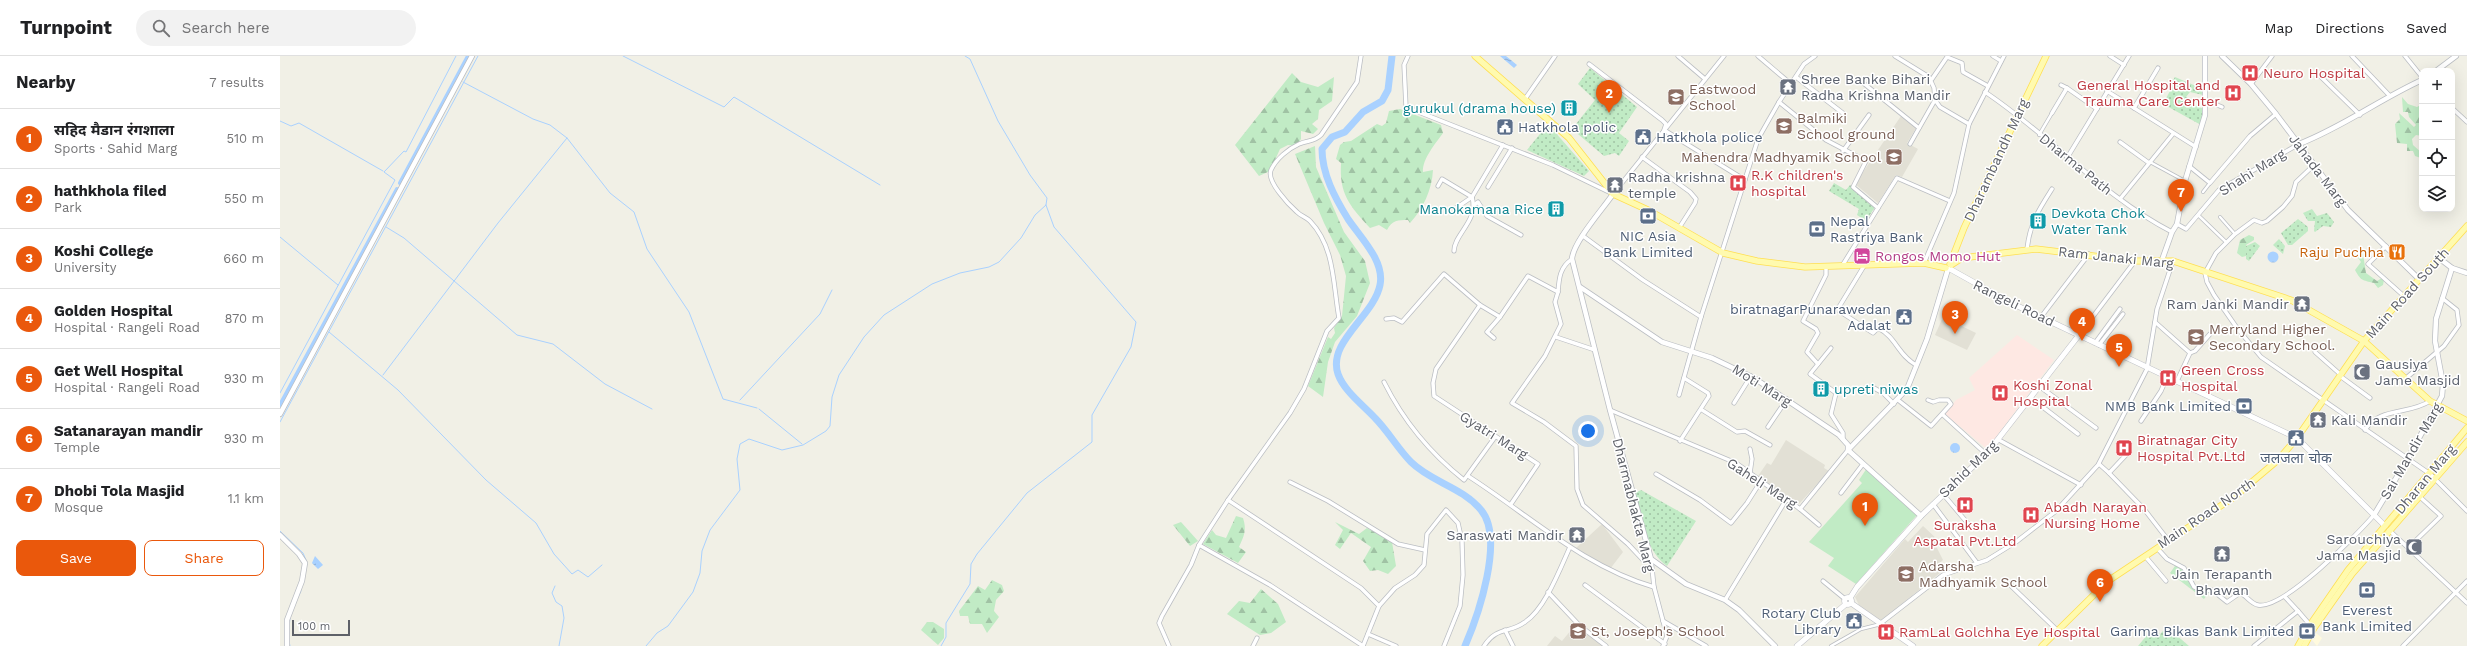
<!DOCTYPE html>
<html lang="en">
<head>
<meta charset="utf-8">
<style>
  :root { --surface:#fff; --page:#f2f2f2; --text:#202124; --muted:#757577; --line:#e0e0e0; --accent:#ea580c }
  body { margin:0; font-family:"Work Sans","Noto Sans Devanagari",sans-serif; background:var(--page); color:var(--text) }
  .controls { position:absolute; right:12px; top:12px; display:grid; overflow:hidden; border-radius:8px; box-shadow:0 4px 16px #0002 }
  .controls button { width:36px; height:36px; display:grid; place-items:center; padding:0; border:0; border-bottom:1px solid var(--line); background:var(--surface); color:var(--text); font:20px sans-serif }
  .scale { position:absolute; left:12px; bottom:10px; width:58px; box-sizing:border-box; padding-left:4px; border:2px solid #5e6168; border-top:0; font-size:11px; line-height:14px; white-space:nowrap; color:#5e6168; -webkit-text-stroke:3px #fff; paint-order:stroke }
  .you { position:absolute; left:1308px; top:375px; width:14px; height:14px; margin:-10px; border:3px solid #fff; border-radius:50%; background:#1a73e8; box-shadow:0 0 0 6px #1a73e833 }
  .badge { display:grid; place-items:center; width:26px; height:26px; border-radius:50%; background:var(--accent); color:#fff; font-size:13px; font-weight:700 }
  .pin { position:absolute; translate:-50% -33px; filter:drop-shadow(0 1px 2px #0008) }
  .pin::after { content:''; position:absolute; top:21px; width:14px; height:12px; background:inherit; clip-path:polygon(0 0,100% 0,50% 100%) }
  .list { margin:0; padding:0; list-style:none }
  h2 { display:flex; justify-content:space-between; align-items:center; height:52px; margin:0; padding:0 16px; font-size:17px }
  h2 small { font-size:13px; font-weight:400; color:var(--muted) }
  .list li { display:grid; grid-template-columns:26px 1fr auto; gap:12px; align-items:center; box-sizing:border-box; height:60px; padding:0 16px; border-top:1px solid var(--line) }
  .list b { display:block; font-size:15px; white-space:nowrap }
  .list p { margin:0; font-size:13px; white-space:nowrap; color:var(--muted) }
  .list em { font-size:13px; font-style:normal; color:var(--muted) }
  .actions { display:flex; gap:8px; padding:12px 16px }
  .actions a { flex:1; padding:9px 0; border:1px solid var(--accent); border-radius:8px; text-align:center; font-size:14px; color:var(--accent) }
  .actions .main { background:var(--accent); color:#fff }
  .icon { flex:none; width:22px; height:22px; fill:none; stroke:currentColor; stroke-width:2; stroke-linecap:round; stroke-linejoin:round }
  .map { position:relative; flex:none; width:2187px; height:590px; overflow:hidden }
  header { display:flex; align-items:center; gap:24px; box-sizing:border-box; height:56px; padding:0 20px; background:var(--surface); border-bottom:1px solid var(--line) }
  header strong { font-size:19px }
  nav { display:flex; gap:22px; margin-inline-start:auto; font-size:14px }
  .search { width:280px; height:36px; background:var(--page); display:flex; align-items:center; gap:10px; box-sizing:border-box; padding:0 14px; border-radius:22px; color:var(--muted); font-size:15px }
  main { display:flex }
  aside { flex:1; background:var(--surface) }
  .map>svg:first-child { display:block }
  .commercial { fill:#fffade }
  .education { fill:#e2e0d5 }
  .medical { fill:#fee8e3 }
  .grass { fill:url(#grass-dots) }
  .forest { fill:url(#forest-firs) }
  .pitch { fill:#c1ebc5 }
  .water { fill:url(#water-ripples) }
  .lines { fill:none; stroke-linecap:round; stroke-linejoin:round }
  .stream { stroke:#a9d1ff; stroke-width:1 }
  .canal { stroke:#a9d1ff; stroke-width:4 }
  .river { stroke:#a9d1ff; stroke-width:7 }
  .pedestrian-casing { stroke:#bbbec3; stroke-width:4 }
  .minor-casing { stroke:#bbbec3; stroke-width:5 }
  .tertiary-casing { stroke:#bbbec3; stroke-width:6 }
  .secondary-casing { stroke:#bcbec5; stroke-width:6 }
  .primary-casing { stroke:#ffdf52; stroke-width:7 }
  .pedestrian { stroke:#fff; stroke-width:2.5 }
  .minor { stroke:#fff; stroke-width:3.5 }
  .tertiary { stroke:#fff; stroke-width:4.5 }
  .secondary { stroke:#fff; stroke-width:5 }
  .primary { stroke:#fffaae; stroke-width:5.5 }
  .labels { text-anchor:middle; stroke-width:3; stroke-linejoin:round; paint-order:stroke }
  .health-label { font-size:14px; fill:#be3a42; stroke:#fff; text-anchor:start }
  .worship-label { font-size:14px; fill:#5b616d; stroke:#fff; text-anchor:start }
  .education-label { font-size:14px; fill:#785e54; stroke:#fff; text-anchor:start }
  .culture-label { font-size:14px; fill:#0d838f; stroke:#fff; text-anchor:end }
  .service-label { font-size:14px; fill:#4e5e75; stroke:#fff; text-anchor:end }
  .street-label { font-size:14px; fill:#5e6168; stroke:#fff }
  .food-label { font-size:14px; fill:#c56008; stroke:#fff; text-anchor:end }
  .hotel-label { font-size:14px; fill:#b23c85; stroke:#fff; text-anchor:start }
</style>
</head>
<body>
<header>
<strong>Turnpoint</strong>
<div class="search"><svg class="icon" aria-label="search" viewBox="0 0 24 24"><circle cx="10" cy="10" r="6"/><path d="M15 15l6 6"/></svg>Search here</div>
<nav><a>Map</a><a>Directions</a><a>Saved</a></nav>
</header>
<main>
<aside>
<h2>Nearby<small>7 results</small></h2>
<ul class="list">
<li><span class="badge">1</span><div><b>सहिद मैडान रंगशाला</b><p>Sports · Sahid Marg</p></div><em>510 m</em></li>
<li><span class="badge">2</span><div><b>hathkhola filed</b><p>Park</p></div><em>550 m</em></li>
<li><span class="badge">3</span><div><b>Koshi College</b><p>University</p></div><em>660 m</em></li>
<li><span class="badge">4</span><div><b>Golden Hospital</b><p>Hospital · Rangeli Road</p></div><em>870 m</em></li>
<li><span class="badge">5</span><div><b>Get Well Hospital</b><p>Hospital · Rangeli Road</p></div><em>930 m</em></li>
<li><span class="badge">6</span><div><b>Satanarayan mandir</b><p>Temple</p></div><em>930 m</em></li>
<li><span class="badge">7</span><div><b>Dhobi Tola Masjid</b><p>Mosque</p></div><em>1.1 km</em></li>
</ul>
<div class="actions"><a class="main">Save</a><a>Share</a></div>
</aside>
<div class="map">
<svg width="2187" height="590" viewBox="0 0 2187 590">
  <defs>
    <pattern id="grass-dots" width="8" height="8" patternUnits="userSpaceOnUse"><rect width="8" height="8" fill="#c1ebc5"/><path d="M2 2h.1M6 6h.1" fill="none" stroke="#a0c2a4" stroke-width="1.8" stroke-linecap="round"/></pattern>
    <pattern id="forest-firs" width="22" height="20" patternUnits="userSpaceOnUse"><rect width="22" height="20" fill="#c1ebc5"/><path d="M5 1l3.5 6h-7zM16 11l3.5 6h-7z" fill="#a0c2a4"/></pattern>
    <pattern id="water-ripples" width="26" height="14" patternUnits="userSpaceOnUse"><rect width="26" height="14" fill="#a9d1ff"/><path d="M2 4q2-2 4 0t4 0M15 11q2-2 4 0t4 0" fill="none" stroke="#8dadd2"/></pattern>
  </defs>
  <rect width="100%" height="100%" fill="#f1f0e6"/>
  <polygon class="commercial" points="2036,577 2042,582 2037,590 2032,584"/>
  <g class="education">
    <polygon points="1621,60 1636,72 1627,87 1638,93 1622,121 1616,119 1598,147 1575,128"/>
    <polygon points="1663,261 1696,277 1687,294 1655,279"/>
    <polygon points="1506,384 1545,409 1544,412 1549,415 1519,448 1478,420 1487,407 1491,409"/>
    <polygon points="1322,468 1343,496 1330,513 1296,492"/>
    <polygon points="1643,470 1659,485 1655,488 1663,504 1656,510 1661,516 1601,565 1579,549 1575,541 1625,483 1628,486"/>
    <polygon points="1297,567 1326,590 1267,590 1275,580 1282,585"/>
  </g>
  <polygon class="medical" points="1737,279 1774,304 1707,393 1665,358 1676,344 1695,334 1689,322"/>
  <g class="grass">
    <polygon points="1310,12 1357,51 1339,77 1349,85 1339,100 1335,97 1324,100 1292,73 1315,44 1298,28"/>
    <polygon points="1895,21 1923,33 1923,39 1910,36 1906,41 1914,44 1912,48 1924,53 1921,69 1883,48 1891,33 1889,31"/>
    <polygon points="1268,68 1309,115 1304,120 1247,94"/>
    <polygon points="1554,127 1566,134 1570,129 1595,151 1586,165 1577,159 1579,153 1549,135"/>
    <polygon points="2032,153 2037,160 2047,157 2054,166 2051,171 2043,170 2035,176 2034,175 2035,165 2028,165 2023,157"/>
    <polygon points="2018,163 2028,171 2028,175 2012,189 2008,189 2001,177"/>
    <polygon points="1999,183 2005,190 2003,198 1993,189"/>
    <polygon points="1975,186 1980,190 1969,205 1966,203 1966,190"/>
    <path d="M1361 434 1416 465 1387 510C1365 494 1362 462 1355 437Z"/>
    <polygon points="1887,571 1909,590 1858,590 1872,573 1880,578"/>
  </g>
  <g class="forest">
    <polygon points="1012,17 1021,26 1038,31 1054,21 1052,45 1039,54 1038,63 1032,68 1038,73 1033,78 1021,75 1021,83 1016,90 1008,89 1000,93 990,115 979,120 955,89"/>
    <polygon points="2122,41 2128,48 2137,51 2142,48 2142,80 2136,79 2132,83 2133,89 2142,97 2142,105 2141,102 2135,100 2133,95 2127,95 2127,88 2117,87 2115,68 2120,63 2119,57 2134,71 2136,69 2129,61 2128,56 2123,56"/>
    <path d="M1120 53 1161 69 1163 77C1156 87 1142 103 1143 116L1153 114C1152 134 1143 153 1130 167L1128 164C1118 164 1112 164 1107 174L1099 169 1090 172C1070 150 1059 138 1061 107L1056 103 1060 89 1064 86 1071 85 1097 68 1102 70 1106 67 1109 55Z"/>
    <polygon points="1035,90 1036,111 1064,176 1085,205 1090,227 1077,260 1055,286 1048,306 1043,341 1028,330 1048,281 1051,283 1055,277 1054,272 1062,260 1066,220 1060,199 1044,167 1015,98"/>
    <polygon points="1969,179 1974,181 1974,184 1966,189 1966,200 1962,201 1957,197 1960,184"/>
    <path d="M2083 198 2086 217 2097 225 2102 222 2104 224 2103 229 2098 232 2094 227C2082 224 2081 225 2075 214L2081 206 2076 199Z"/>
    <path d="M956 460 963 462C967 474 964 480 959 491L966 496 958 507 923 488 932 474 936 479 946 482Z"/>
    <polygon points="901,466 918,485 910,490 893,469"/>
    <polygon points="1055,466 1079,478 1087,472 1112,486 1116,510 1108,518 1098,514 1090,515 1083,505 1091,491 1071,477 1060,493 1055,489 1063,474"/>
    <path d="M1897 507C1915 519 1902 530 1931 534L1924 543 1890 517Z"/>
    <polygon points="712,524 722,529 724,535 716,544 714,555 719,561 707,577 702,568 690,568 688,560 680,560 679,555 698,530 705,534"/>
    <polygon points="981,533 998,548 1006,566 991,577 980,579 947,558 959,545 970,547"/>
    <polygon points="647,566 653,566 664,573 664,582 658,589 641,574"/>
  </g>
  <polygon class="pitch" points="1587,412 1637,459 1576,528 1548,510 1554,502 1529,486 1582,427 1579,424"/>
  <g class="water">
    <polygon points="1220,0 1226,0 1237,9 1234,12"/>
    <circle cx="1993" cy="201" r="5.5"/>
    <circle cx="1675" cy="392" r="5"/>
    <polygon points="35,500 43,509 38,513 32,507"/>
  </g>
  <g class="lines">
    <g class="stream">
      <polyline points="343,0 444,51 454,41 600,129"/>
      <polyline points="183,26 253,63 270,69 287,82 330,137 354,156 367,193 409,256 443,343 477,352"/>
      <polyline points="0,65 11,70 19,67 103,115"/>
      <polyline points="106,171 124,182 237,279 273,288 325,328 372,353"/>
      <polyline points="0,181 58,229"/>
      <polyline points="49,276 118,334 206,424 256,467 274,498 292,518 298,514 308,521 322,509"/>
      <polyline points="103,319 218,167 287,82"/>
      <polyline points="0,337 115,124 104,116 124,95 126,96 176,0"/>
      <polyline points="460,344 540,258 552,234"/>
      <polyline points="479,353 522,388"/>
      <polyline points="0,366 198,0"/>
      <polyline points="0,475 23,497 26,504"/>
      <polyline points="275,530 272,537 276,546 282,550 284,562 279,590"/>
      <polyline points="18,541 21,535"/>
      <polyline points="9,573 10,561"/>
      <polyline points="9,585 10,590"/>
      <polyline points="366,590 377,577 388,570 413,536 420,517 422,495 430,474 460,434 457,403 460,388 469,383 502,394 523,389 546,375 550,370 552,341 559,319 584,281 604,259 652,228 680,217 709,211 719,206 741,182 755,159 766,149 767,142 750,119 718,65 690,3 685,0"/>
      <polyline points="661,590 666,581 666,567 690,528 691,508 697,498 747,437 812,386 812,359 851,291 856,266 774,171 766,149"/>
    </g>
    <g class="canal">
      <polyline points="120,127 188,0"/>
      <polyline points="0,349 117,133"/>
    </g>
    <path class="river" d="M1112 0 1108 34 1102 45 1083 56 1065 76 1052 81 1042 93C1042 118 1055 142 1068 163 1080 181 1105 205 1100 229 1094 260 1047 286 1058 318 1064 335 1083 349 1095 362 1108 375 1118 393 1131 406 1151 426 1182 431 1201 454 1225 482 1198 560 1185 590"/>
    <g class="pedestrian-casing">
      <g id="pedestrian">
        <polyline points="1759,79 1772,57"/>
        <polyline points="1870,106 1905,125"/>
        <polyline points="1923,136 1930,127"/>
        <polyline points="1918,159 1946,186"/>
        <polyline points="1940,161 1955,178"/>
        <polyline points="1551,590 1581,573 1601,568"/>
      </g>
    </g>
    <g class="minor-casing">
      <g id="minor">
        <polyline points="1128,0 1124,9 1126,51 1273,109 1333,138 1444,0"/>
        <polyline points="1398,0 1425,23"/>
        <polyline points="1478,0 1511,28"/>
        <polyline points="1615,0 1649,21 1654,32 1655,44 1660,51 1689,68"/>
        <polyline points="1713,0 1721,5"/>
        <polyline points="1830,0 1844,9"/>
        <polyline points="2072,0 2109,39"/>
        <polyline points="2125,0 2142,21"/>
        <polyline points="1309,8 1382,64 1386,68 1384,74 1465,124"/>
        <polyline points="2040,20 2080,59"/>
        <polyline points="1516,21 1564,58"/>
        <polyline points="1652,23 1667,1 1682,7 1683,16 1708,30"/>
        <polyline points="1582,26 1639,72"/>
        <polyline points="1971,28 1992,0"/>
        <polyline points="1781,29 1787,32"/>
        <polyline points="1827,35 1916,91"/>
        <path d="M1705 36C1770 79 1822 140 1892 176"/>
        <polyline points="1245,43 1275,0"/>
        <polyline points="1925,44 1942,51"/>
        <polyline points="1499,46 1546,84 1586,105 1573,131 1598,152 1562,210"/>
        <polyline points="1854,52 1878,12"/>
        <polyline points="2172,52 2187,66"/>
        <polyline points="1772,57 1787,32 1817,53"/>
        <polyline points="1840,86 1869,107"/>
        <polyline points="1630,88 1655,44"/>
        <polyline points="1563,95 1589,59"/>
        <polyline points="1362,101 1410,136 1416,143 1415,147 1399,172"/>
        <polyline points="1787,102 1849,0"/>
        <polyline points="2034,109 2016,126 2012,140 2003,151 1987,165 1982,167 1974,164 1955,178 1936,197 1925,217 1927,226 1934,239 1957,272 1981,301 2150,418 2187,455"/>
        <polyline points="1909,110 1930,127 1970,80 1996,58"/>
        <polyline points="1158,130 1162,123 1192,141 1223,89"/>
        <polyline points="1208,131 1232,92"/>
        <polyline points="1840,143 1893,78"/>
        <polyline points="1194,149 1198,146 1207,160 1241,179"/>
        <polyline points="1176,152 1192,141"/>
        <polyline points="1598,152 1617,122 1670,145"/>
        <polyline points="1897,168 1906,173 1939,134 2019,88"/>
        <polyline points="1303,180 1363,224 1421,261"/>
        <polyline points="2106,190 2088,208 2125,241"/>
        <path d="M1747 193C1750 167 1758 155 1772 133"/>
        <path d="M1174 195C1174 178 1199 165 1192 141"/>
        <polyline points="1644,207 1674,137 1689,68 1724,0"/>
        <path d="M1584 210 1559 251V255L1593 277 1598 272C1616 281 1618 299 1636 309"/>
        <polyline points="1278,236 1275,246 1281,268 1265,300 1232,347 1264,366 1296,390 1297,433 1303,449 1348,488 1364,505 1371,503 1374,531 1387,580 1383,590"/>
        <polyline points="1200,249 1156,313 1153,327 1154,340 1258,408 1231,448"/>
        <polyline points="1761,261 1809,198"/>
        <polyline points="1106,263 1114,262 1122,266 1164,218 1200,249 1220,261"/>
        <polyline points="1875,266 1910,297 1897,325"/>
        <polyline points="1799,279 1855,205"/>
        <polyline points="1276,281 1315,294"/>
        <path d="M1214 282 1207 276 1220 261 1248 220 1278 236C1279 222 1280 211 1292 203"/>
        <polyline points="1815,287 1840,253"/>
        <polyline points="1819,289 1843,258"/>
        <polyline points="1551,292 1530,318 1556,337 1551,358 1563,377 1563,383"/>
        <polyline points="2035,296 2061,319"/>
        <polyline points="1910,297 1915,295 1930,278"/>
        <polyline points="1538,308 1527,296 1538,277 1536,273 1523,265 1546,219 1546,210"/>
        <polyline points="2060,320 2090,342"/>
        <polyline points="2125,323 2164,290 2179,269 2177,254 2162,242"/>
        <path d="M1104 326C1123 364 1150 397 1184 424L1215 381"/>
        <polyline points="1759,330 1816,372"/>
        <polyline points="1594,332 1603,337 1614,348"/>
        <polyline points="1399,339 1421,261 1478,83 1499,46 1524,8 1535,0"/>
        <polyline points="1751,342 1798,378"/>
        <polyline points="1618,344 1651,370 1671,348 1668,344 1659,344 1653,346 1648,344"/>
        <polyline points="1454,347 1471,320"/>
        <polyline points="1330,354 1456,407 1520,453 1568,394"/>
        <polyline points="1422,354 1457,376 1465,375 1490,389"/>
        <polyline points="1663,359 1706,398"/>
        <polyline points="1861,365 1881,335 1887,321"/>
        <polyline points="1488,371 1507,343"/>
        <path d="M2085 374C2099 351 2129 359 2150 345"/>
        <polyline points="1719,384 1801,429"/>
        <polyline points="1400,385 1429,340 1428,337 1404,322"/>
        <polyline points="1470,393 1472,403 1470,417"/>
        <polyline points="1846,399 1829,417 1864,453 1888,484"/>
        <polyline points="1819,408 1829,417"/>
        <polyline points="1376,418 1420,444 1451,467 1467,447 1481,425"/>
        <path d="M1188 420C1249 459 1304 511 1374 531"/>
        <polyline points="1010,426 1048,445 1118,488 1145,494"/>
        <polyline points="1561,437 1583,408"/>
        <polyline points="1663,438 1690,470"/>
        <polyline points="948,444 1081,532 1099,550"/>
        <polyline points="1653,448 1697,507"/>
        <polyline points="1520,453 1539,469"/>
        <polyline points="2109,474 2187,547"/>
        <polyline points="919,489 990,529 1083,590"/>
        <path d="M1877 492 1887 503 1904 512 1914 531 1923 535 1932 534 1947 546 1960 537C1967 540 1971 548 1978 549 2003 554 2077 479 2094 459"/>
        <polyline points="2128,492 2161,460 2140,441"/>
        <polyline points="1865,500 1886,525"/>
        <polyline points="1543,525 1565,543"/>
        <polyline points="1728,527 1778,575"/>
        <polyline points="1305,529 1385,588"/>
        <polyline points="1268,536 1300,570 1326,590"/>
        <polyline points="2005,541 2018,555"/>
        <polyline points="1445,544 1506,444"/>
        <polyline points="1383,565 1426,590"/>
        <polyline points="1601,567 1663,519 1707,504 1736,486 1776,455 1818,409 1867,313 1877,253 1893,205"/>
        <polyline points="1225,574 1233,590"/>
        <polyline points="1088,578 1116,590"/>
        <path d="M889 590 879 567 882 560 911 509 919 489 948 444 1010 357 1024 333 1047 275 1059 262C1053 229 1055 191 1030 165 1026 161 1021 160 1017 156 1009 149 986 125 991 114 996 103 1008 93 1019 88 1028 84 1034 86 1041 79L1077 26 1081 0"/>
        <polyline points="973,590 977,582"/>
        <polyline points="1083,590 1099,550 1115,532 1135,519 1144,509 1147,478 1166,454 1178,467 1182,485 1183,519 1180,550 1164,590"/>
        <path d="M1204 590C1217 570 1229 578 1245 566 1265 553 1280 513 1290 491"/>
        <polyline points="1974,590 2018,555 2030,569"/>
        <polyline points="2123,590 2187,525"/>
      </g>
    </g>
    <g class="tertiary-casing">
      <g id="tertiary">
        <polyline points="1942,0 1971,28 1996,58 2068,154 2140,224"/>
        <polyline points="2156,15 2176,0"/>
        <path d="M2019 88C2063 71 2100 43 2142 24"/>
        <path d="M1333 138C1323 153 1293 186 1292 203L1330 354 1371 503 1406 528 1445 544 1459 554 1495 590"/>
        <polyline points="2159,202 2172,212 2187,217"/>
        <polyline points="1882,204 1892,176 1897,168 1905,125 1925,59 1925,0"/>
        <polyline points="1300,231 1382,286 1432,302 1474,322 1559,379 1568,389 1568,394 1641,460"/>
        <polyline points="0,358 192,0"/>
        <polyline points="1568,394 1627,333 1647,283 1668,213"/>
        <polyline points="2094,459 2127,404 2162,340 2163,328 2155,285 2156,263 2172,212"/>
        <polyline points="0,479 19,498 25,507 22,525 7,564 7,590"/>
      </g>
    </g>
    <g class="secondary-casing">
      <g id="secondary">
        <polyline points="1670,213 1729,246 2017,382 2105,470"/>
        <circle cx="1568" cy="545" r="3.5"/>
        <polyline points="1570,542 1577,531 1641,460 1708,396 1799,279"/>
        <polyline points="1571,547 1633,590"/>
        <polyline points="1517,590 1566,548"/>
      </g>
    </g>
    <g class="primary-casing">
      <g id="primary">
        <polyline points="1195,0 1289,82 1333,138 1368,154 1443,197 1477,205 1525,211 1644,207 1666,212"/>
        <polyline points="1670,208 1684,172 1766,0"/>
        <polyline points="1671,209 1682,202 1756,193 1855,205 1893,205 2011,244 2084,285 2150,345 2187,365"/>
        <polyline points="1762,590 1828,525 1954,441 1998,404 2017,382 2084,285 2187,170"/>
        <polyline points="2018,590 2030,569 2068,514 2187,372"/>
        <polyline points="2024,590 2034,572 2072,518 2187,386"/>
      </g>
    </g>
    <use href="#pedestrian" class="pedestrian"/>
    <use href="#minor" class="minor"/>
    <use href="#tertiary" class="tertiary"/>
    <use href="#secondary" class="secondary"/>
    <use href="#primary" class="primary"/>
  </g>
  <defs>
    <g id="hospital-square" transform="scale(0.9)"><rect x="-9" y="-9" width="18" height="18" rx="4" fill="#e0444e" stroke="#fff"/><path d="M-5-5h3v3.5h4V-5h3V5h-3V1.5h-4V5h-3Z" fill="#fff"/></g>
    <g id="temple-square" transform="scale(0.9)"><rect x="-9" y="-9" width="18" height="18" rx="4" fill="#6b7280" stroke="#fff"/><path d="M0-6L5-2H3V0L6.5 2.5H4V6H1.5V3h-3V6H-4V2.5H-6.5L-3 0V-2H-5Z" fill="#fff"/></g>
    <g id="school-square" transform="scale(0.9)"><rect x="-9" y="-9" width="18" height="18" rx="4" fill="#8d6e63" stroke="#fff"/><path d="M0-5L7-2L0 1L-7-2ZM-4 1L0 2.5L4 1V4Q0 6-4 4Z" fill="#fff"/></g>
    <g id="building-square" transform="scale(0.9)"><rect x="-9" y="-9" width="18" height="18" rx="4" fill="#0f9aa8" stroke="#fff"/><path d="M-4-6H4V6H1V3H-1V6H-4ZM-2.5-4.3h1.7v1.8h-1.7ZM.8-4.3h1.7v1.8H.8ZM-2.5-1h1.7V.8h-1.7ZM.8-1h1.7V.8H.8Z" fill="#fff"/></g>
    <g id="civic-square" transform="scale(0.9)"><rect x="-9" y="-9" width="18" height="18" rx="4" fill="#5c6f8a" stroke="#fff"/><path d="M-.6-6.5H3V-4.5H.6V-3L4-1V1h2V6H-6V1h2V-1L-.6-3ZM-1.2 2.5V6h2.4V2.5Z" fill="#fff"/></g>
    <g id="bank-square" transform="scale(0.9)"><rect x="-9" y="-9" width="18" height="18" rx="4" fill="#5c6f8a" stroke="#fff"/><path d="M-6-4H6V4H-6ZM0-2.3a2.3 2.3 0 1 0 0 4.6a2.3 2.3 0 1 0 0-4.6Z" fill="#fff"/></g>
    <g id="restaurant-square" transform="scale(0.9)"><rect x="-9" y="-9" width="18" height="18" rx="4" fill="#e8710a" stroke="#fff"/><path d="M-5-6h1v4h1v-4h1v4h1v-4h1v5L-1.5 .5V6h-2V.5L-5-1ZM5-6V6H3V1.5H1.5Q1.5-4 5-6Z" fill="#fff"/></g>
    <g id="hotel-square" transform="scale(0.9)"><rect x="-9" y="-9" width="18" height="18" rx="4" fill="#d1479c" stroke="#fff"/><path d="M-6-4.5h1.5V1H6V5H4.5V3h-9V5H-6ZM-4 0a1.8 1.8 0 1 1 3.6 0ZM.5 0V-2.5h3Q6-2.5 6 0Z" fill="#fff"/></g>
    <g id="mosque-square" transform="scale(0.9)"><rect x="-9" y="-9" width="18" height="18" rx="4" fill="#6b7280" stroke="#fff"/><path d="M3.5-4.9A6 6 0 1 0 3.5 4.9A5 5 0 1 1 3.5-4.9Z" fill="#fff"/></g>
  </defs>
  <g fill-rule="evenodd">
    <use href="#hospital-square" x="1970" y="17"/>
    <use href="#temple-square" x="1508" y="31"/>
    <use href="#hospital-square" x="1953" y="37"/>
    <use href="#school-square" x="1396" y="41"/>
    <use href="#building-square" x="1289" y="52"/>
    <use href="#school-square" x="1504" y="70"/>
    <use href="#civic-square" x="1225" y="71"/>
    <use href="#civic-square" x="1363" y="81"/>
    <use href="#school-square" x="1614" y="101"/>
    <use href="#hospital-square" x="1458" y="127"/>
    <use href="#temple-square" x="1335" y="129"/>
    <use href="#building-square" x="1276" y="153"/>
    <use href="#bank-square" x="1368" y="160"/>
    <use href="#building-square" x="1758" y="165"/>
    <use href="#bank-square" x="1537" y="173"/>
    <use href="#restaurant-square" x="2117" y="196"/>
    <use href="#hotel-square" x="1582" y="200"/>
    <use href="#temple-square" x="2022" y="248"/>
    <use href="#civic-square" x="1624" y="261"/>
    <use href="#school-square" x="1916" y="281"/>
    <use href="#mosque-square" x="2082" y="316"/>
    <use href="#hospital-square" x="1888" y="322"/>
    <use href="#building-square" x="1541" y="333"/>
    <use href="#hospital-square" x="1720" y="337"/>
    <use href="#bank-square" x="1964" y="350"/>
    <use href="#temple-square" x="2038" y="364"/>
    <use href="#civic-square" x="2016" y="382"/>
    <use href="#hospital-square" x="1844" y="392"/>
    <use href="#hospital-square" x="1685" y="449"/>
    <use href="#hospital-square" x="1751" y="459"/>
    <use href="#temple-square" x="1297" y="479"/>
    <use href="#mosque-square" x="2134" y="491"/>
    <use href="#temple-square" x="1942" y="498"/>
    <use href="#school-square" x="1626" y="518"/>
    <use href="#bank-square" x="2087" y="534"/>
    <use href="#civic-square" x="1574" y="565"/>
    <use href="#school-square" x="1298" y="575"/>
    <use href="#bank-square" x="2027" y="575"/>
    <use href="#hospital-square" x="1606" y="576"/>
  </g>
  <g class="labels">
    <g class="health-label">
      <text x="1983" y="22">Neuro Hospital</text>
      <text x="1940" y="34" text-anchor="end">General Hospital and<tspan x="1940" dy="16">Trauma Care Center</tspan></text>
      <text x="1471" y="124">R.K children's<tspan x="1471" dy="16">hospital</tspan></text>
      <text x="1901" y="319">Green Cross<tspan x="1901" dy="16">Hospital</tspan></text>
      <text x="1733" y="334">Koshi Zonal<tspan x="1733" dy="16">Hospital</tspan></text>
      <text x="1857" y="389">Biratnagar City<tspan x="1857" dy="16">Hospital Pvt.Ltd</tspan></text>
      <text x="1764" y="456">Abadh Narayan<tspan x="1764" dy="16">Nursing Home</tspan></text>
      <text x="1685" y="474" text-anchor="middle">Suraksha<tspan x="1685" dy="16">Aspatal Pvt.Ltd</tspan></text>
      <text x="1619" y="581">RamLal Golchha Eye Hospital</text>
    </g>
    <g class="worship-label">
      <text x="1521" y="28">Shree Banke Bihari<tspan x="1521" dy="16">Radha Krishna Mandir</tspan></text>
      <text x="1348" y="126">Radha krishna<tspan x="1348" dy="16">temple</tspan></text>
      <text x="2009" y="253" text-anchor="end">Ram Janki Mandir</text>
      <text x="2095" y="313">Gausiya<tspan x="2095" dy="16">Jame Masjid</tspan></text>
      <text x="2051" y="369">Kali Mandir</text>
      <text x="1284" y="484" text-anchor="end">Saraswati Mandir</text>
      <text x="2121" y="488" text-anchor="end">Sarouchiya<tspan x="2121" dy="16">Jama Masjid</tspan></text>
      <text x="1942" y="523" text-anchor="middle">Jain Terapanth<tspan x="1942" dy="16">Bhawan</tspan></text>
    </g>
    <g class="education-label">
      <text x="1409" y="38">Eastwood<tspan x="1409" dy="16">School</tspan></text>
      <text x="1517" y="67">Balmiki<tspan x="1517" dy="16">School ground</tspan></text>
      <text x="1601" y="106" text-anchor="end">Mahendra Madhyamik School</text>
      <text x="1929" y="278">Merryland Higher<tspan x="1929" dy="16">Secondary School.</tspan></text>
      <text x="1639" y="515">Adarsha<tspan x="1639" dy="16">Madhyamik School</tspan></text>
      <text x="1311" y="580">St, Joseph's School</text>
    </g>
    <g class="culture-label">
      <text x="1276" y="57">gurukul (drama house)</text>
      <text x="1263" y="158">Manokamana Rice</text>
      <text x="1771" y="162" text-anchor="start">Devkota Chok<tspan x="1771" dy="16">Water Tank</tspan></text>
      <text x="1554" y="338" text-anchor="start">upreti niwas</text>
    </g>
    <g class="service-label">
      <text x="1238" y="76" text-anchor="start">Hatkhola polic</text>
      <text x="1376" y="86" text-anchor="start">Hatkhola police</text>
      <text x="1550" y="170" text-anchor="start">Nepal<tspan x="1550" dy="16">Rastriya Bank</tspan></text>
      <text x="1368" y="185" text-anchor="middle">NIC Asia<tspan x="1368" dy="16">Bank Limited</tspan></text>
      <text x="1611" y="258">biratnagarPunarawedan<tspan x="1611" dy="16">Adalat</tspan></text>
      <text x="1951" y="355">NMB Bank Limited</text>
      <text x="2016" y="407" text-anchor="middle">जलजला चोक</text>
      <text x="2087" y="559" text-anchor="middle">Everest<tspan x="2087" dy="16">Bank Limited</tspan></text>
      <text x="1561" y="562">Rotary Club<tspan x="1561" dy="16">Library</tspan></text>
      <text x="2014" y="580">Garima Bikas Bank Limited</text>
    </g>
    <g class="street-label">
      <text transform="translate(1716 104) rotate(-65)" y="5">Dharambandh Marg</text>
      <text transform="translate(1796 108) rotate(39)" y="5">Dharma Path</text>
      <text transform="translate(2038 114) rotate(53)" y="5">Jahada Marg</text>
      <text transform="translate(1972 116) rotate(-32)" y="5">Shahi Marg</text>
      <text transform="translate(1836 201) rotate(6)" y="5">Ram Janaki Marg</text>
      <text transform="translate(2127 237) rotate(-48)" y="5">Main Road South</text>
      <text transform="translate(1734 247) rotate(26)" y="5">Rangeli Road</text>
      <text transform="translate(1482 329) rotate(32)" y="5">Moti Marg</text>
      <text transform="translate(1214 379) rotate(32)" y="5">Gyatri Marg</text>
      <text transform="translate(2131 395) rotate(-60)" y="5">Sai Mandir Marg</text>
      <text transform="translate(1688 413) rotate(-44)" y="5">Sahid Marg</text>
      <text transform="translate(2145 423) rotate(-50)" y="5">Dharan Marg</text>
      <text transform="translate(1482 427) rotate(33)" y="5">Gaheli Marg</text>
      <text transform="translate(1354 449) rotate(76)" y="5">Dharmabhakta Marg</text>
      <text transform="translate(1926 457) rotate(-34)" y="5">Main Road North</text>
    </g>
    <g class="food-label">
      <text x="2104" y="201">Raju Puchha</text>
    </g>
    <g class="hotel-label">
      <text x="1595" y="205">Rongos Momo Hut</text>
    </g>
  </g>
</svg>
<div class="controls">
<button>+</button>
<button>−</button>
<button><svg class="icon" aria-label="locate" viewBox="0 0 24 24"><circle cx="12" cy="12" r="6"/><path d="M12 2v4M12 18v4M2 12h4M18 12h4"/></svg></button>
<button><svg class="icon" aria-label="layers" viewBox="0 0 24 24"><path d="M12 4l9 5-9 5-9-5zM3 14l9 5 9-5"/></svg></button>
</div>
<div class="scale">100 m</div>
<div class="you"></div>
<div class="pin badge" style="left:1585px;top:470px">1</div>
<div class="pin badge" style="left:1329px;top:57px">2</div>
<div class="pin badge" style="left:1675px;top:278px">3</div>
<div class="pin badge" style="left:1802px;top:285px">4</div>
<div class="pin badge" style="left:1839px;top:311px">5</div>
<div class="pin badge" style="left:1820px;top:546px">6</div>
<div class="pin badge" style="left:1901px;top:156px">7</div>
</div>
</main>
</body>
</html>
